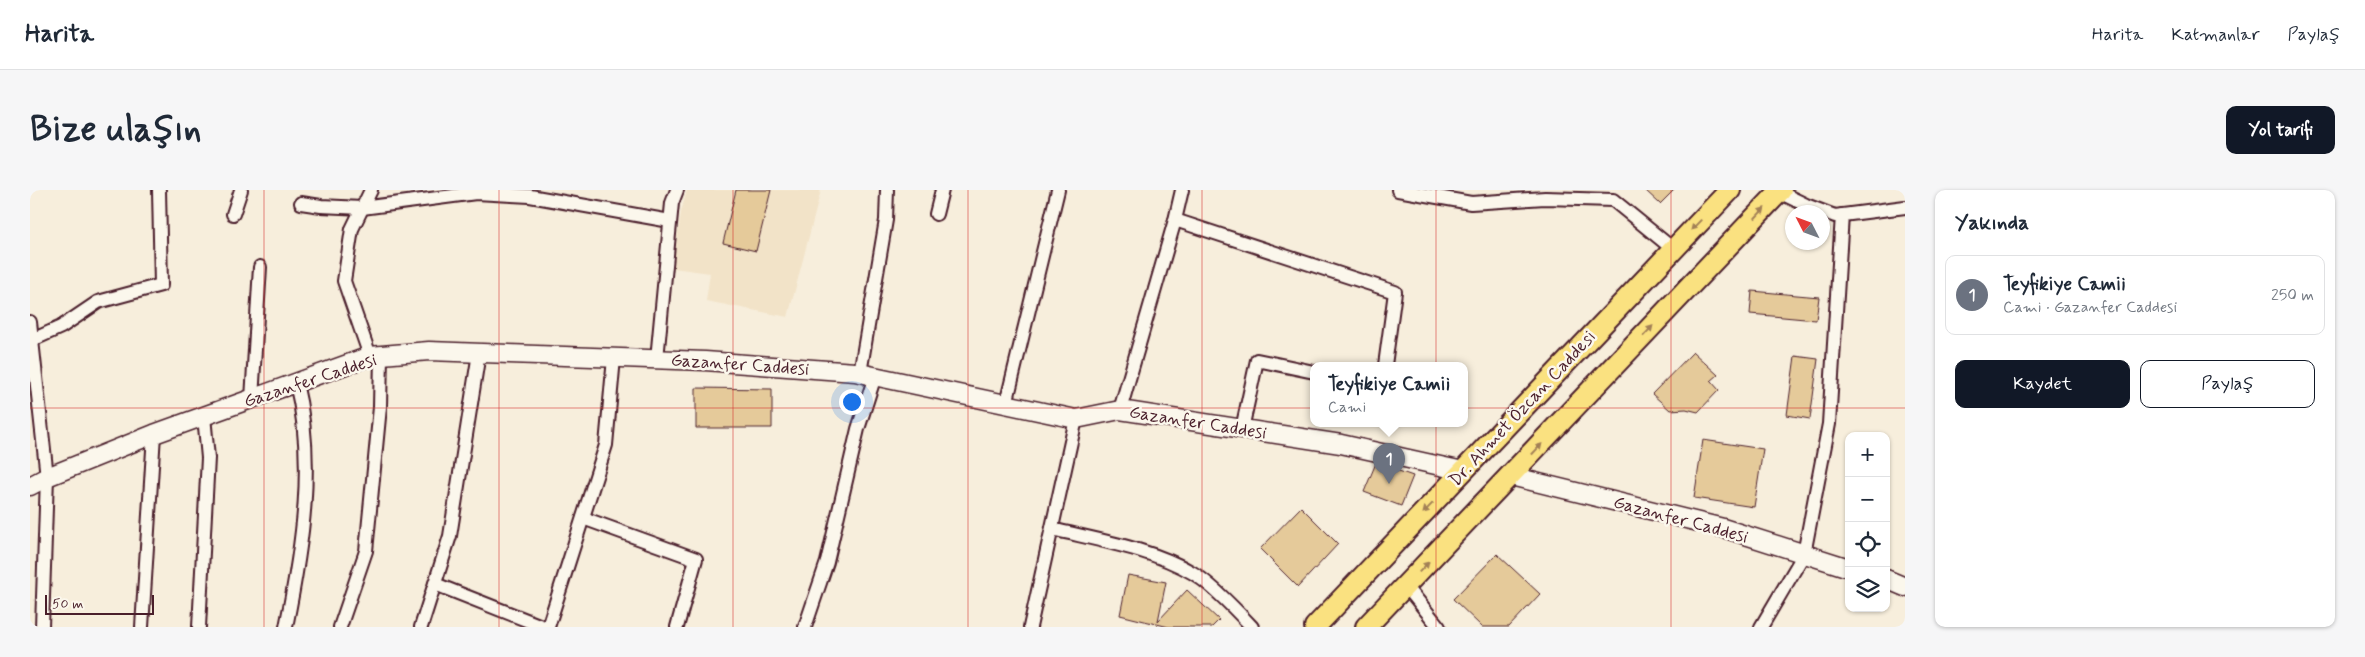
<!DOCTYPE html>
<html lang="tr">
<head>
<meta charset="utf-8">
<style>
  :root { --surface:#fff; --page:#f6f6f7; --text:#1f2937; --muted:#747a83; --line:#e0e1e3; --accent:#111827 }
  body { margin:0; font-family:Mynerve,sans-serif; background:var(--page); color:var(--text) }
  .controls { position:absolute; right:15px; bottom:15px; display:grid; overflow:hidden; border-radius:10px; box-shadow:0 1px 4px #0004 }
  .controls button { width:45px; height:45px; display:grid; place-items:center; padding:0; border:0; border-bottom:1px solid var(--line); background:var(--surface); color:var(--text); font:25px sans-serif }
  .compass { position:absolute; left:1755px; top:15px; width:45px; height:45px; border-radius:50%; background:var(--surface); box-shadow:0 1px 4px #0004; rotate:312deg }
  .scale { position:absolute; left:15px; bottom:12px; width:109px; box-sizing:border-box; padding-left:5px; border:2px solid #4a1f2b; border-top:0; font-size:14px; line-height:18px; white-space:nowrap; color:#4a1f2b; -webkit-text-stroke:4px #fbf7ec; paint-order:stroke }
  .you { position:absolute; left:821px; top:211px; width:18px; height:18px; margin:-12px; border:4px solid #fff; border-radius:50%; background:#1a73e8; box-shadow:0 0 0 8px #1a73e833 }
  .badge { display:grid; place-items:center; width:32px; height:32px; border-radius:50%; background:var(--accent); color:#fff; font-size:16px; font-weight:700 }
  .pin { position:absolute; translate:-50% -41px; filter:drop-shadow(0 1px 2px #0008) }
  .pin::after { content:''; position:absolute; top:26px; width:18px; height:15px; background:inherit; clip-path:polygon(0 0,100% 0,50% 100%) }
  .popup { position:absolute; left:1280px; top:172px; width:158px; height:65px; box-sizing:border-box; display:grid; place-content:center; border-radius:10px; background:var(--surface); filter:drop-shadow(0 1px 4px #0005); font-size:16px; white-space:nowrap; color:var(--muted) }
  .popup b { font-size:19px; color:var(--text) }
  .popup::after { content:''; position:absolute; left:50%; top:100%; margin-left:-10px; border:10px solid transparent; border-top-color:var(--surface) }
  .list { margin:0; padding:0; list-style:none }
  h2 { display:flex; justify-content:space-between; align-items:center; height:65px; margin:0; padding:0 20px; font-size:21px }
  h2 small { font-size:16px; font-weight:400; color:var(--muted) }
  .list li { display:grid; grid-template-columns:32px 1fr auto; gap:15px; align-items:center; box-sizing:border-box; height:80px; margin:0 10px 10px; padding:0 10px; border:1px solid var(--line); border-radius:10px }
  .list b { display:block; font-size:19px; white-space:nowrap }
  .list p { margin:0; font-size:16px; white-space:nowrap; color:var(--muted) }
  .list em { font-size:16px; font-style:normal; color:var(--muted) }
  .actions { display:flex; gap:10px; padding:15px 20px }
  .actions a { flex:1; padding:11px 0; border:1px solid var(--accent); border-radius:10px; text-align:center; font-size:18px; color:var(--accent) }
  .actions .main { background:var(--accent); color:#fff }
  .icon { flex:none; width:28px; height:28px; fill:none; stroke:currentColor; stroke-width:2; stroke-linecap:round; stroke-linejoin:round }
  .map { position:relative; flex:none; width:1875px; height:437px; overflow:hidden; border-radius:10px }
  header { display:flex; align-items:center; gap:30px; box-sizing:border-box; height:70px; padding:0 25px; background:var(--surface); border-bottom:1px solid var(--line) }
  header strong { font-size:24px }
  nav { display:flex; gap:28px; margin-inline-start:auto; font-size:18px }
  .intro { display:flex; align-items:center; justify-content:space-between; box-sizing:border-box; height:120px; padding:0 30px }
  h1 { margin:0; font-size:35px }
  .button { padding:12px 22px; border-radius:10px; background:var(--accent); color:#fff; font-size:18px; font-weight:700 }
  main { display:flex; gap:30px; padding:0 30px }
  aside { flex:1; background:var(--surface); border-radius:10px; box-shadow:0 1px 4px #0004 }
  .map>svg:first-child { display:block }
  .built { fill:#f2e3c8 }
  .building { fill:#e5ca9a; stroke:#4a1f2b }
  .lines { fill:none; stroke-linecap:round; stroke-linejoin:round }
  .street-casing { stroke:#4a1f2b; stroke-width:16 }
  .secondary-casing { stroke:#4a1f2b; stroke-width:21 }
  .primary-casing { stroke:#4a1f2b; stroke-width:24 }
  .street { stroke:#fbf7ec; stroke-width:12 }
  .secondary { stroke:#fbf7ec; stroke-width:18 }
  .primary { stroke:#fae180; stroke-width:20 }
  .oneway { fill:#a28056 }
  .grid { fill:none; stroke:#d62828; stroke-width:1; stroke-opacity:0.55 }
  .labels { text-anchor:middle; stroke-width:5; stroke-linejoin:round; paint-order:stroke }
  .street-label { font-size:18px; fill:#4a1f2b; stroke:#fbf7ec }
</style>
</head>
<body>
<header>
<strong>Harita</strong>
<nav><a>Harita</a><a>Katmanlar</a><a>Paylaş</a></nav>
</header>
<div class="intro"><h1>Bize ulaşın</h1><a class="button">Yol tarifi</a></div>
<main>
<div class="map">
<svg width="1875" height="437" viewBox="0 0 1875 437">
  <rect width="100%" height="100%" fill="#f7eedc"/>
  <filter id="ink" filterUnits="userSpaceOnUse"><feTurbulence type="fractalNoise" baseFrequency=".02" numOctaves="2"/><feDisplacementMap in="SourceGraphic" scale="10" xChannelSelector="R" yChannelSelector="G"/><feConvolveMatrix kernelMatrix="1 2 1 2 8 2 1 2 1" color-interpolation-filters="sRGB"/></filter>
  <g filter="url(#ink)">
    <polygon class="built" points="657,0 791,0 758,127 676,111 680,83 643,78 651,22"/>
    <g class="building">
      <polygon points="706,0 741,0 726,61 693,53"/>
      <polygon points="1615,0 1644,0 1630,14"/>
      <polygon points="1722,101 1789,107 1786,130 1720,124"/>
      <polygon points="1663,162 1688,185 1681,191 1689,200 1668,222 1656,219 1640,220 1622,204"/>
      <polygon points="1765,166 1788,169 1780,229 1757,225"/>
      <polygon points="666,198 742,199 742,238 666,238"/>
      <polygon points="1673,250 1733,259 1724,317 1664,308"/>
      <polygon points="1346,273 1383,286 1371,316 1334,302"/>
      <polygon points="1271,317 1308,354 1268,397 1230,359"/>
      <polygon points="1467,364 1510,404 1479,437 1452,437 1423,409"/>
      <polygon points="1098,385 1136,392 1128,431 1157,400 1189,430 1182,437 1139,437 1090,425"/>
    </g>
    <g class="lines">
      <g class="street-casing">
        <g id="street">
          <polyline points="1368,0 1441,13 1515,8 1583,10 1643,59"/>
          <polyline points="1749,2 1776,15 1805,26 1875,17"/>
          <polyline points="271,13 291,16 332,18 446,3 500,6 640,31"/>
          <polyline points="203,24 211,0"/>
          <polyline points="906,24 912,0"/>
          <polyline points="1145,30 1365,102 1355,175"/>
          <polyline points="0,132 17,287 12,437"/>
          <polyline points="0,151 31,137 68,112 131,95 129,0"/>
          <polyline points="340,166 314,91 322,39 341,0"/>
          <polyline points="627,169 642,13 647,0"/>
          <polyline points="830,183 856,30 857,0"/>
          <polyline points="222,209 230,77"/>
          <polyline points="976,214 1028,0"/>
          <polyline points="1090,220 1145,30 1152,0"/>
          <polyline points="1212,239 1227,170 1284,182"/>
          <polyline points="553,328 666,369 647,437"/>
          <path d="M1022 339C1067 350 1123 359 1163 383 1180 393 1208 422 1222 437"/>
          <polyline points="405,394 514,437"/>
          <polyline points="1376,396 1409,437"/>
          <polyline points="112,437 124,244"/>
          <polyline points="169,437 178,268 174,226"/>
          <path d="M256 437C272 358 286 272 266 193"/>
          <polyline points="310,437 336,361 350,217 351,165"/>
          <polyline points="391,437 420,346 449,163"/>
          <polyline points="518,437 576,255 584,168"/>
          <polyline points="775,437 797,372 828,239 845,186"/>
          <polyline points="1000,437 1046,229"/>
          <polyline points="1731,437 1774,364 1799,234 1812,25"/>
        </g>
      </g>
      <g class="secondary-casing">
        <g id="secondary">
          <polyline points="1481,286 1693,338 1819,378"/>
          <polyline points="0,296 17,287 124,244 340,166 399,161 675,171 825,182 1046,229 1090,220 1311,254 1433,281"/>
          <polyline points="1856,389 1875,397"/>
        </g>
      </g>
      <g class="primary-casing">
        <g id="primary">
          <polyline points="1285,437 1700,0"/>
          <polyline points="1336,437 1751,0"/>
        </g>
      </g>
      <use href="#street" class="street"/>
      <use href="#secondary" class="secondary"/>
      <use href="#primary" class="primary"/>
    </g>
    <defs><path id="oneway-solid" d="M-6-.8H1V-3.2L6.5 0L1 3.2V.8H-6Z" transform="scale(1.25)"/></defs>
    <g class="oneway">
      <use href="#oneway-solid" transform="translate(1730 23) rotate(-47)"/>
      <use href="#oneway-solid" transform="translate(1666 35) rotate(134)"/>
      <use href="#oneway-solid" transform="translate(1618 141) rotate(-47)"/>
      <use href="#oneway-solid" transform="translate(1507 259) rotate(-47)"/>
      <use href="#oneway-solid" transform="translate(1398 318) rotate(134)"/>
      <use href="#oneway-solid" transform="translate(1394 377) rotate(-46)"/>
    </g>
  </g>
  <path class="grid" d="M234 0V437M469 0V437M703 0V437M938 0V437M1172 0V437M1406 0V437M1641 0V437M0 218H1875"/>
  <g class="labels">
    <g class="street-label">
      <text transform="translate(710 174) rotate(4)" y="6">Gazanfer Caddesi</text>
      <text transform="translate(280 190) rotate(-18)" y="6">Gazanfer Caddesi</text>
      <text transform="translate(1492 218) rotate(-47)" y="6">Dr. Ahmet Özcan Caddesi</text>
      <text transform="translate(1168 232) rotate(9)" y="6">Gazanfer Caddesi</text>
      <text transform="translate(1651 329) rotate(15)" y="6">Gazanfer Caddesi</text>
    </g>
  </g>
</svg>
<div class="controls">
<button>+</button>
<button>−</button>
<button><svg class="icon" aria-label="locate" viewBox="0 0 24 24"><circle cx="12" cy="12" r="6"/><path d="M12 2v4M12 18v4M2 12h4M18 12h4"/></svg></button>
<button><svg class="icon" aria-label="layers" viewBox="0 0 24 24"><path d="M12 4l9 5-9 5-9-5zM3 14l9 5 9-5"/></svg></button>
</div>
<svg class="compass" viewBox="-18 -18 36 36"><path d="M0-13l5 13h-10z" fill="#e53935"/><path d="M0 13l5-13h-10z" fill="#747a83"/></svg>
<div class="scale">50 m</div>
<div class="you"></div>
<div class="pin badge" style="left:1359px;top:294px;background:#6b7280">1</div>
<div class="popup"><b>Teyfikiye Camii</b>Cami</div>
</div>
<aside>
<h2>Yakında<small></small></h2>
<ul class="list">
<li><span class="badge" style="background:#6b7280">1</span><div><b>Teyfikiye Camii</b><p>Cami · Gazanfer Caddesi</p></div><em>250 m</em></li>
</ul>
<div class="actions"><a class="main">Kaydet</a><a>Paylaş</a></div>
</aside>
</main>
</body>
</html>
